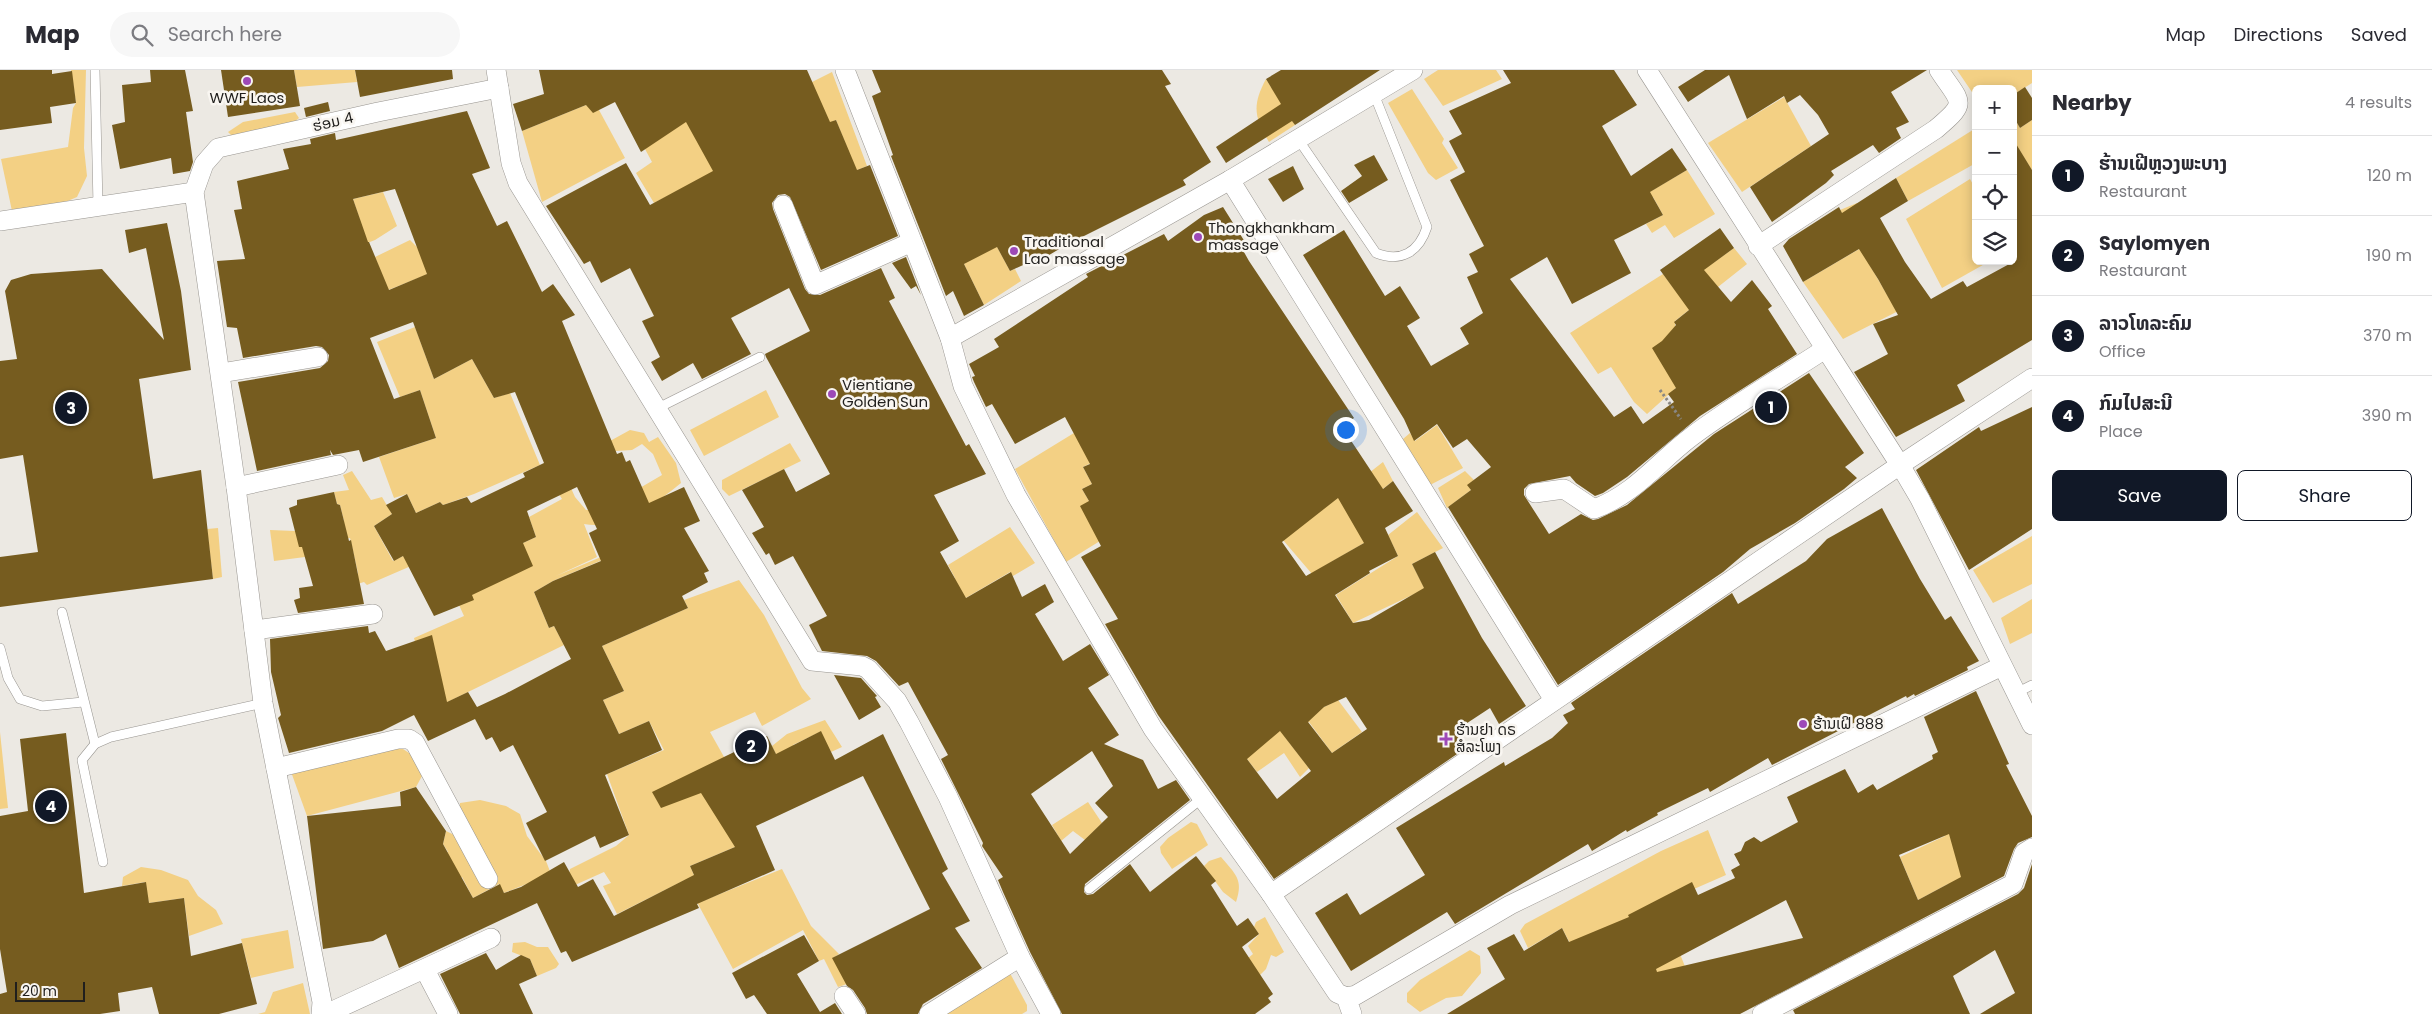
<!DOCTYPE html>
<html lang="en">
<head>
<meta charset="utf-8">
<style>
  :root { --surface:#fff; --page:#f7f7f7; --text:#2b2b33; --muted:#7c7c81; --line:#e1e1e2; --accent:#111827 }
  body { margin:0; font-family:Poppins,"Noto Sans Lao",sans-serif; background:var(--page); color:var(--text) }
  .controls { position:absolute; right:15px; top:15px; display:grid; overflow:hidden; border-radius:8px; box-shadow:0 2px 12px #0003 }
  .controls button { width:45px; height:45px; display:grid; place-items:center; padding:0; border:0; border-bottom:1px solid var(--line); background:var(--surface); color:var(--text); font:25px sans-serif }
  .scale { position:absolute; left:15px; bottom:12px; width:70px; box-sizing:border-box; padding-left:5px; border:2px solid #201f1d; border-top:0; font-size:14px; line-height:18px; white-space:nowrap; color:#201f1d; -webkit-text-stroke:4px #f9f6f1; paint-order:stroke }
  .you { position:absolute; left:1345px; top:359px; width:18px; height:18px; margin:-12px; border:4px solid #fff; border-radius:50%; background:#1a73e8; box-shadow:0 0 0 8px #1a73e833 }
  .badge { display:grid; place-items:center; width:32px; height:32px; border-radius:50%; background:var(--accent); color:#fff; font-size:16px; font-weight:700 }
  .pin { position:absolute; translate:-50% -50%; border:2px solid #fff; box-shadow:0 1px 5px #0006 }
  .list { margin:0; padding:0; list-style:none }
  h2 { display:flex; justify-content:space-between; align-items:center; height:65px; margin:0; padding:0 20px; font-size:21px }
  h2 small { font-size:16px; font-weight:400; color:var(--muted) }
  .list li { display:grid; grid-template-columns:32px 1fr auto; gap:15px; align-items:center; box-sizing:border-box; height:80px; padding:0 20px; border-top:1px solid var(--line) }
  .list b { display:block; font-size:19px; white-space:nowrap }
  .list p { margin:0; font-size:16px; white-space:nowrap; color:var(--muted) }
  .list em { font-size:16px; font-style:normal; color:var(--muted) }
  .actions { display:flex; gap:10px; padding:15px 20px }
  .actions a { flex:1; padding:11px 0; border:1px solid var(--accent); border-radius:8px; text-align:center; font-size:18px; color:var(--accent) }
  .actions .main { background:var(--accent); color:#fff }
  .icon { flex:none; width:28px; height:28px; fill:none; stroke:currentColor; stroke-width:2; stroke-linecap:round; stroke-linejoin:round }
  .map { position:relative; flex:none; width:2032px; height:944px; overflow:hidden }
  header { display:flex; align-items:center; gap:30px; box-sizing:border-box; height:70px; padding:0 25px; background:var(--surface); border-bottom:1px solid var(--line) }
  header strong { font-size:24px }
  nav { display:flex; gap:28px; margin-inline-start:auto; font-size:18px }
  .search { width:350px; height:45px; background:var(--page); display:flex; align-items:center; gap:12px; box-sizing:border-box; padding:0 18px; border-radius:28px; color:var(--muted); font-size:19px }
  main { display:flex }
  aside { flex:1; background:var(--surface) }
  .map>svg:first-child { display:block }
  .green { fill:#f3d084 }
  .building { fill:#765c1f; fill-rule:evenodd }
  .lines { fill:none; stroke-linecap:round; stroke-linejoin:round }
  .lane-casing { stroke:#989590; stroke-width:10 }
  .street-casing { stroke:#989590; stroke-width:20 }
  .path { stroke:#898783; stroke-width:3; stroke-dasharray:2.5 2.5; stroke-linecap:butt }
  .lane { stroke:#fff; stroke-width:9 }
  .street { stroke:#fff; stroke-width:19 }
  .poi-dot { fill:#9d49b7; stroke:#f9f6f1; stroke-width:2 }
  .labels { text-anchor:middle; stroke-width:5; stroke-linejoin:round; paint-order:stroke }
  .poi-label { font-size:15px; fill:#201f1d; stroke:#f9f6f1; text-anchor:start }
  .street-label { font-size:15px; fill:#201f1d; stroke:#f9f6f1 }
</style>
</head>
<body>
<header>
<strong>Map</strong>
<div class="search"><svg class="icon" aria-label="search" viewBox="0 0 24 24"><circle cx="10" cy="10" r="6"/><path d="M15 15l6 6"/></svg>Search here</div>
<nav><a>Map</a><a>Directions</a><a>Saved</a></nav>
</header>
<main>
<div class="map">
<svg width="2032" height="944" viewBox="0 0 2032 944">
  <rect width="100%" height="100%" fill="#ece9e3"/>
  <g class="green">
    <polygon points="71,0 86,0 84,78 87,106 77,127 63,133 12,141 1,89 68,77 73,38 76,33"/>
    <polygon points="294,0 355,0 357,12 297,17"/>
    <polygon points="1438,0 1496,0 1502,9 1443,36 1424,9"/>
    <polygon points="1957,0 2032,0 2032,13 2013,25 2013,19 1976,19 1976,28"/>
    <polygon points="832,2 867,96 850,103 846,75 836,50 782,75 812,12"/>
    <path d="M1266 9 1295 55 1269 72C1254 47 1252 35 1266 9Z"/>
    <polygon points="1412,19 1444,69 1442,73 1458,98 1436,110 1428,103 1388,33"/>
    <polygon points="1784,27 1811,76 1742,122 1708,73"/>
    <polygon points="586,35 599,40 625,88 542,132 522,61"/>
    <polygon points="691,37 714,102 654,133 636,103 652,92 645,79"/>
    <polygon points="295,42 299,48 289,57 232,66 228,62 243,52"/>
    <polygon points="2013,46 2020,58 2032,50 2032,100 2013,71"/>
    <polygon points="1976,58 1976,93 1908,131 1896,108"/>
    <polygon points="1687,100 1715,144 1674,168 1665,155 1652,163 1646,154 1663,145 1653,127 1636,135 1646,124"/>
    <polygon points="1970,109 1976,120 1976,191 1990,191 1942,218 1906,149"/>
    <polygon points="383,122 397,156 375,170 357,177 360,150 353,129"/>
    <polygon points="1857,133 1886,182 1869,194 1889,228 1916,232 1843,269 1803,212 1861,178 1840,140"/>
    <polygon points="988,160 1010,201 1015,199 1021,211 984,235 964,194"/>
    <polygon points="410,170 417,177 429,200 426,205 373,226 365,202 379,197 375,187"/>
    <polygon points="1734,178 1747,194 1675,251 1677,317 1647,344 1634,332 1611,297 1598,304 1570,263 1663,204 1675,220"/>
    <polygon points="415,257 434,309 472,289 494,328 510,323 540,395 474,424 443,435 440,432 416,443 407,424 394,428 379,387 436,368 420,320 400,327 377,272"/>
    <polygon points="766,320 779,347 704,386 690,360"/>
    <polygon points="1437,355 1463,398 1430,415 1403,369 1410,363 1415,371"/>
    <path d="M630 360 644 363 649 372 658 367 676 393 681 413C657 433 617 461 584 454L597 487 556 506 620 479 621 482 553 511 534 522 549 558 554 556 564 575 423 644 418 583 414 568 464 546 459 535 469 517 523 473 536 467 529 447 562 429 555 418 562 398 575 427 586 440 604 439 662 405 653 384 642 374 632 380 615 381 610 371Z"/>
    <polygon points="1074,363 1101,388 1083,397 1092,414 1082,419 1089,431 1121,458 1066,492 1015,399"/>
    <polygon points="790,373 801,391 729,426 722,419 722,410"/>
    <polygon points="1383,392 1393,411 1367,431 1364,473 1321,498 1330,525 1283,470"/>
    <polygon points="352,401 371,430 382,427 392,444 374,456 393,491 413,481 418,493 367,515 364,512 351,516 358,503 350,468 344,469 344,451 340,435 337,434 334,422 349,420 343,405"/>
    <polygon points="1465,401 1474,410 1468,415 1471,420 1447,438 1438,418"/>
    <polygon points="1417,442 1443,478 1412,494 1425,519 1353,553 1336,525 1398,486 1388,465"/>
    <polygon points="1010,457 1035,493 1013,506 1010,502 923,553 955,508 948,495"/>
    <polygon points="218,458 222,507 213,509 207,459"/>
    <polygon points="270,460 295,461 306,476 305,487 274,491"/>
    <polygon points="2032,466 2032,514 1993,533 1973,500"/>
    <polygon points="739,510 764,545 802,618 811,629 762,656 755,642 710,662 737,710 735,777 690,796 705,830 782,799 811,856 839,884 833,888 847,914 838,917 824,889 819,891 803,860 733,899 685,810 617,844 603,816 611,813 604,802 575,815 569,806 570,799 616,776 629,765 607,704 664,680 649,651 619,664 603,630 624,621 602,576 688,538 684,530"/>
    <polygon points="2032,529 2032,563 2010,574 2001,548"/>
    <polygon points="1338,630 1362,662 1332,683 1309,652 1285,667 1309,698 1300,707 1284,683 1257,702 1247,689 1246,634 1324,637"/>
    <polygon points="825,650 842,677 831,682 820,662 793,675 803,696 779,691 772,676 787,664"/>
    <polygon points="0,662 8,738 0,739"/>
    <polygon points="394,673 412,685 422,706 416,717 307,746 290,699"/>
    <polygon points="480,730 506,736 520,744 527,766 546,791 551,804 504,823 499,814 473,828 462,807 428,821 421,800 448,782 443,774 446,761 473,774 460,746 460,733"/>
    <polygon points="1088,732 1102,753 1085,770 1073,761 1061,771 1052,755"/>
    <polygon points="1937,751 1955,763 1963,813 1948,814 1918,830 1900,787 1945,766"/>
    <polygon points="1191,752 1197,754 1208,775 1172,799 1161,783 1160,777 1168,768"/>
    <polygon points="1708,760 1726,805 1678,826 1678,879 1688,904 1587,906 1562,858 1528,878 1520,861 1525,854 1661,781"/>
    <path d="M1221 787C1235 804 1244 809 1236 832L1223 822 1204 796 1209 791Z"/>
    <polygon points="141,797 161,800 188,810 198,826 216,840 223,854 189,866 184,828 149,833 145,812 122,816 123,807"/>
    <polygon points="1265,847 1284,882 1276,887 1271,885 1266,899 1260,905 1247,889 1253,884 1248,876 1259,864 1254,857 1256,852"/>
    <polygon points="288,860 294,898 251,908 241,869"/>
    <polygon points="525,872 537,877 548,877 559,894 556,898 537,906 530,889 512,882 513,873"/>
    <polygon points="1470,880 1480,886 1481,903 1462,926 1446,928 1420,942 1407,932 1407,923 1420,910"/>
    <polygon points="1005,904 1011,905 1027,935 1027,941 1022,944 947,944 946,942"/>
    <polygon points="303,913 310,944 258,944 265,942 273,922"/>
  </g>
  <g class="building">
    <polygon points="0,0 52,0 52,4 72,1 76,33 50,37 52,53 0,60"/>
    <polygon points="150,0 185,0 193,41 186,42 193,92 190,101 173,104 171,88 120,99 112,55 125,52 122,15 151,12"/>
    <polygon points="221,0 294,0 300,36 228,47"/>
    <polygon points="355,0 452,0 453,9 360,27"/>
    <path d="M539 0H807L830 52 836 50 857 100 870 95 898 166 821 200 790 127 785 124 778 125 772 133 773 139 805 219 809 224 820 225 881 198 895 228 889 231 966 376 969 374 986 404 934 425 959 471 940 482 966 528 1011 502 1022 527 1045 514 1054 532 1035 544 1063 591 1090 574 1109 605 1088 618 1119 665 1104 674 1143 690 1158 719 1176 710 1190 730 1085 814 1084 822 1087 825 1093 824 1130 794 1150 822 1196 786 1216 811 1211 815 1237 856 1248 848 1259 864 1242 877 1273 924 1268 928 1271 932 1255 944H1062L1030 882 1003 822 998 810 1003 807 982 776 983 773 941 689 948 685 908 612 899 616 876 591 867 586 822 581 809 555 827 546 793 486 775 495 769 483 766 485 752 463 764 457 742 420 784 399 796 422 830 404 766 287 765 284 810 261 789 218 731 248 751 284 702 309 693 293 662 311 651 292 660 287 642 251 654 246 630 198 601 213 590 191 584 194 546 136 626 93 650 135 713 101 686 52 641 82 615 32 593 43 586 35 522 61 513 34 544 24ZM1092 681 1113 716 1095 733 1108 747 1070 784 1031 724Z"/>
    <polygon points="872,0 1162,0 1171,14 1165,16 1211,92 1183,110 1186,115 1066,175 1034,194 1032,191 1010,201 997,177 964,194 984,235 964,246 953,221 946,226 891,86 893,85 872,26 881,22"/>
    <polygon points="1281,0 1380,0 1295,55 1292,51 1226,93 1216,77 1281,34 1266,9"/>
    <polygon points="1503,0 1614,0 1637,35 1602,56 1631,106 1672,78 1687,100 1650,122 1663,145 1614,170 1631,203 1572,234 1547,187 1510,209 1614,347 1631,336 1643,354 1674,332 1668,324 1676,318 1652,278 1662,271 1676,255 1674,252 1689,240 1660,200 1720,158 1734,178 1704,200 1731,232 1752,210 1772,236 1768,239 1797,284 1700,346 1627,407 1603,423 1595,426 1576,413 1570,406 1529,414 1524,419 1524,425 1549,464 1581,444 1593,450 1598,449 1627,435 1714,364 1809,303 1864,383 1845,397 1857,408 1844,419 1795,453 1750,479 1723,502 1558,615 1448,437 1471,420 1467,415 1491,397 1467,369 1453,378 1437,354 1414,371 1404,349 1303,185 1344,160 1385,226 1400,216 1420,248 1407,256 1431,296 1469,274 1460,258 1483,243 1467,207 1478,202 1469,184 1484,176 1450,110 1465,102 1449,71 1462,64 1449,41 1511,13"/>
    <polygon points="1705,0 1927,0 1891,22 1909,52 1896,58 1901,68 1879,83 1873,75 1831,101 1834,105 1826,113 1772,152 1750,117 1829,64 1818,45 1800,25 1787,33 1784,26 1747,49 1729,5 1688,32 1678,17"/>
    <polygon points="2025,17 2032,28 2032,50 2020,58 2013,46 2013,25"/>
    <polygon points="328,32 330,41 306,47 304,38"/>
    <path d="M467 41 490 98 472 104 497 156 507 151 542 222 553 214 575 245 562 251 617 384 622 382 626 392 630 390 649 433 684 417 700 451 684 458 709 501 704 503 708 512 682 526 688 538 602 576 624 621 603 630 619 664 649 651 662 680 605 705 629 765 600 778 595 766 545 791 526 753 547 742 513 675 500 682 492 667 486 670 475 649 428 671 414 645 382 661 289 683 278 648 281 645 271 602 270 569 368 556 369 563 375 561 386 581 432 565 447 632 468 622 477 637 505 624 571 589 554 556 549 558 534 522 553 511 601 491 589 463 597 459 577 417 527 441 536 467 523 473 533 496 472 525 474 530 434 546 403 486 394 491 374 456 392 444 386 435 407 424 416 443 440 432 443 435 467 427 471 433 525 407 523 403 544 393 515 322 494 328 472 289 434 309 413 252 370 268 394 329 420 320 436 368 363 392 359 380 333 385 330 380 331 385 257 401 238 312 320 298 328 291 329 285 322 277 316 276 243 288 237 258 227 257 217 191 245 189 234 140 242 139 237 111 289 99 283 79 311 74 310 69 335 63 336 70ZM395 119 427 204 389 220 369 172H368L353 129Z"/>
    <polygon points="2013,69 2032,100 2032,270 1957,315 1965,331 1896,367 1854,302 1888,284 1873,254 1898,245 1878,209 1859,179 1803,212 1783,176 1789,169 1839,137 1842,143 1896,108 1908,131 1880,148 1905,192 1931,229 1963,211 1967,217 2013,192"/>
    <polygon points="1374,85 1388,110 1349,133 1341,121 1362,106 1354,95"/>
    <polygon points="1293,96 1304,119 1283,132 1268,109"/>
    <path d="M1223 137 1245 172 1240 175 1249 191 1354 348 1342 357 1383 419 1393 411 1413 441 1385 458 1398 486 1369 501 1370 503 1335 525 1353 553 1369 550 1424 518 1412 494 1435 482 1482 568 1526 636 1499 654 1490 638 1455 661 1466 676 1460 682 1274 809 1158 645 1105 554 1118 549 1081 487 1101 476 1080 436 1089 431 1082 419 1092 414 1083 397 1090 394 1065 347 1015 374 992 334 986 337 974 312 972 307 975 306 969 294 999 277 994 269 1088 207 1086 204 1164 164 1168 171 1204 145ZM1338 428 1364 473 1306 506 1282 472ZM1346 627 1367 659 1332 683 1308 652 1324 637ZM1280 661 1311 701 1277 729 1247 689Z"/>
    <polygon points="167,153 181,221 191,300 139,309 153,409 201,400 213,509 0,537 0,487 38,482 23,385 0,389 0,291 17,289 5,221 11,210 31,204 102,199 164,270 146,178 129,183 125,160"/>
    <polygon points="906,187 921,225 916,216 911,219 892,193"/>
    <polygon points="2032,337 2032,459 1969,500 1916,400 1979,357 1981,361"/>
    <polygon points="334,422 337,434 340,435 349,471 351,470 364,534 298,543 294,530 300,528 299,518 313,516 302,477 299,477 289,438 297,435 297,430"/>
    <polygon points="1882,438 1920,509 1945,550 1951,546 1979,591 1967,597 1968,600 1915,626 1914,624 1907,628 1906,626 1772,695 1768,688 1710,722 1708,718 1657,743 1658,745 1627,762 1626,760 1592,781 1588,774 1455,854 1447,842 1351,901 1315,843 1347,823 1360,845 1425,805 1396,758 1504,692 1505,696 1552,668 1568,653 1563,645 1575,639 1571,633 1732,523 1738,534 1806,491 1827,469"/>
    <polygon points="834,605 861,608 877,626 875,627 881,637 859,650"/>
    <path d="M1976 621 2009 694 2006 695 2032 746V767L2018 773 2014 779 2004 806 1740 944H1447L1505 909 1487 878 1514 864 1524 881 1562 858 1569 872 1629 847 1628 845 1692 812 1698 825 1735 808 1731 800 1740 795 1734 784 1741 781 1745 772 1754 767 1761 772 1798 752 1787 727 1845 699 1858 723 1873 714 1877 720 1933 689 1932 685 1938 682 1924 647ZM1949 764 1961 807 1918 830 1899 785ZM1786 830 1803 868 1657 902 1656 899Z"/>
    <polygon points="821,661 835,690 883,664 948,799 942,803 970,851 955,858 982,898 923,934 918,944 867,944 865,938 853,920 847,916 832,888 930,839 863,706 756,756 775,800 697,834 699,838 572,892 566,881 561,883 537,833 399,898 386,864 373,871 323,879 307,746 401,736 400,722 416,717 446,761 443,774 473,828 500,814 504,823 521,817 564,792 578,817 593,809 614,846 694,805 690,796 735,777 701,723 661,738 652,722 767,666 776,684"/>
    <polygon points="66,663 84,823 146,812 149,833 184,828 191,886 242,873 257,934 219,944 159,944 152,917 118,923 120,941 100,944 0,944 0,924 7,922 0,879 0,746 28,741 20,669"/>
    <polygon points="2032,794 2032,944 1980,944 2015,923 1995,880 1953,906 1970,944 1795,944 1793,940 2018,824 2024,818"/>
    <polygon points="804,865 819,891 797,904 820,942 835,933 842,944 767,944 754,925 746,929 732,903"/>
    <polygon points="486,883 496,900 521,885 530,889 537,906 519,914 533,944 460,944 440,904"/>
  </g>
  <g class="lines">
    <g class="lane-casing">
      <g id="lane">
        <polyline points="95,0 98,136"/>
        <path d="M1298 69 1376 183C1401 193 1419 182 1427 157L1374 24"/>
        <polyline points="656,339 760,287"/>
        <polyline points="62,542 95,674"/>
        <polyline points="0,578 8,608 20,629 42,636 83,632"/>
        <polyline points="2016,623 2032,615"/>
        <polyline points="103,792 82,690 95,674 111,667 263,633"/>
        <polyline points="1089,819 1201,729"/>
      </g>
    </g>
    <g class="street-casing">
      <g id="street">
        <polyline points="496,0 511,93 518,113 812,591 862,596 868,599 897,631 909,652 948,727 1020,887 1051,944"/>
        <polyline points="845,0 950,268 963,316 1016,425 1153,659 1271,824 1337,923 1346,927 1352,944"/>
        <polyline points="1647,0 1900,395 1920,429 2032,655"/>
        <polyline points="1230,110 1554,630"/>
        <polyline points="783,135 815,215 912,172"/>
        <polyline points="0,151 194,122"/>
        <path d="M1758 176 1936 59C1969 31 1961 34 1939 0"/>
        <polyline points="950,268 1230,110 1413,0"/>
        <polyline points="221,303 318,287"/>
        <polyline points="236,417 338,395"/>
        <path d="M1535 423 1564 419 1594 439C1634 425 1659 391 1691 367 1733 335 1781 308 1825 279"/>
        <polyline points="254,560 373,544"/>
        <polyline points="276,698 398,669 409,669 415,673 488,809"/>
        <polyline points="1271,824 1900,395 2032,308"/>
        <polyline points="425,900 448,944"/>
        <polyline points="844,926 856,944"/>
        <polyline points="1346,927 1356,925 1510,835 2002,596"/>
        <polyline points="321,944 322,932 263,633 236,417 194,122 204,94 218,78 378,42 499,18"/>
        <polyline points="326,944 491,868"/>
        <polyline points="929,944 1020,887"/>
        <polyline points="1762,944 2013,814 2024,783 2032,778"/>
      </g>
    </g>
    <polyline class="path" points="1660,320 1681,349"/>
    <use href="#lane" class="lane"/>
    <use href="#street" class="street"/>
  </g>
  <g class="poi-dot">
    <circle cx="247" cy="11" r="5"/>
    <circle cx="1198" cy="167" r="5"/>
    <circle cx="1014" cy="181" r="5"/>
    <circle cx="832" cy="324" r="5"/>
    <circle cx="1803" cy="654" r="5"/>
    <path d="M1443.5 661.5h5v5h5v5h-5v5h-5v-5h-5v-5h5z"/>
  </g>
  <g class="labels">
    <g class="poi-label">
      <text x="247" y="33" text-anchor="middle">WWF Laos</text>
      <text x="1208" y="163">Thongkhankham<tspan x="1208" dy="17">massage</tspan></text>
      <text x="1024" y="177">Traditional<tspan x="1024" dy="17">Lao massage</tspan></text>
      <text x="842" y="320">Vientiane<tspan x="842" dy="17">Golden Sun</tspan></text>
      <text x="1813" y="659">ຮ້ານເຝີ 888</text>
      <text x="1456" y="665">ຮ້ານຢາ ດຣ<tspan x="1456" dy="17">ສໍລະໂພງ</tspan></text>
    </g>
    <g class="street-label">
      <text transform="translate(333 52) rotate(-13)" y="5">ຮ່ອມ 4</text>
    </g>
  </g>
</svg>
<div class="controls">
<button>+</button>
<button>−</button>
<button><svg class="icon" aria-label="locate" viewBox="0 0 24 24"><circle cx="12" cy="12" r="6"/><path d="M12 2v4M12 18v4M2 12h4M18 12h4"/></svg></button>
<button><svg class="icon" aria-label="layers" viewBox="0 0 24 24"><path d="M12 4l9 5-9 5-9-5zM3 14l9 5 9-5"/></svg></button>
</div>
<div class="scale">20 m</div>
<div class="you"></div>
<div class="pin badge" style="left:1771px;top:337px">1</div>
<div class="pin badge" style="left:751px;top:676px">2</div>
<div class="pin badge" style="left:71px;top:338px">3</div>
<div class="pin badge" style="left:51px;top:736px">4</div>
</div>
<aside>
<h2>Nearby<small>4 results</small></h2>
<ul class="list">
<li><span class="badge">1</span><div><b>ຮ້ານເຝີຫຼວງພະບາງ</b><p>Restaurant</p></div><em>120 m</em></li>
<li><span class="badge">2</span><div><b>Saylomyen</b><p>Restaurant</p></div><em>190 m</em></li>
<li><span class="badge">3</span><div><b>ລາວໂທລະຄົມ</b><p>Office</p></div><em>370 m</em></li>
<li><span class="badge">4</span><div><b>ກົມໄປສະນີ</b><p>Place</p></div><em>390 m</em></li>
</ul>
<div class="actions"><a class="main">Save</a><a>Share</a></div>
</aside>
</main>
</body>
</html>
